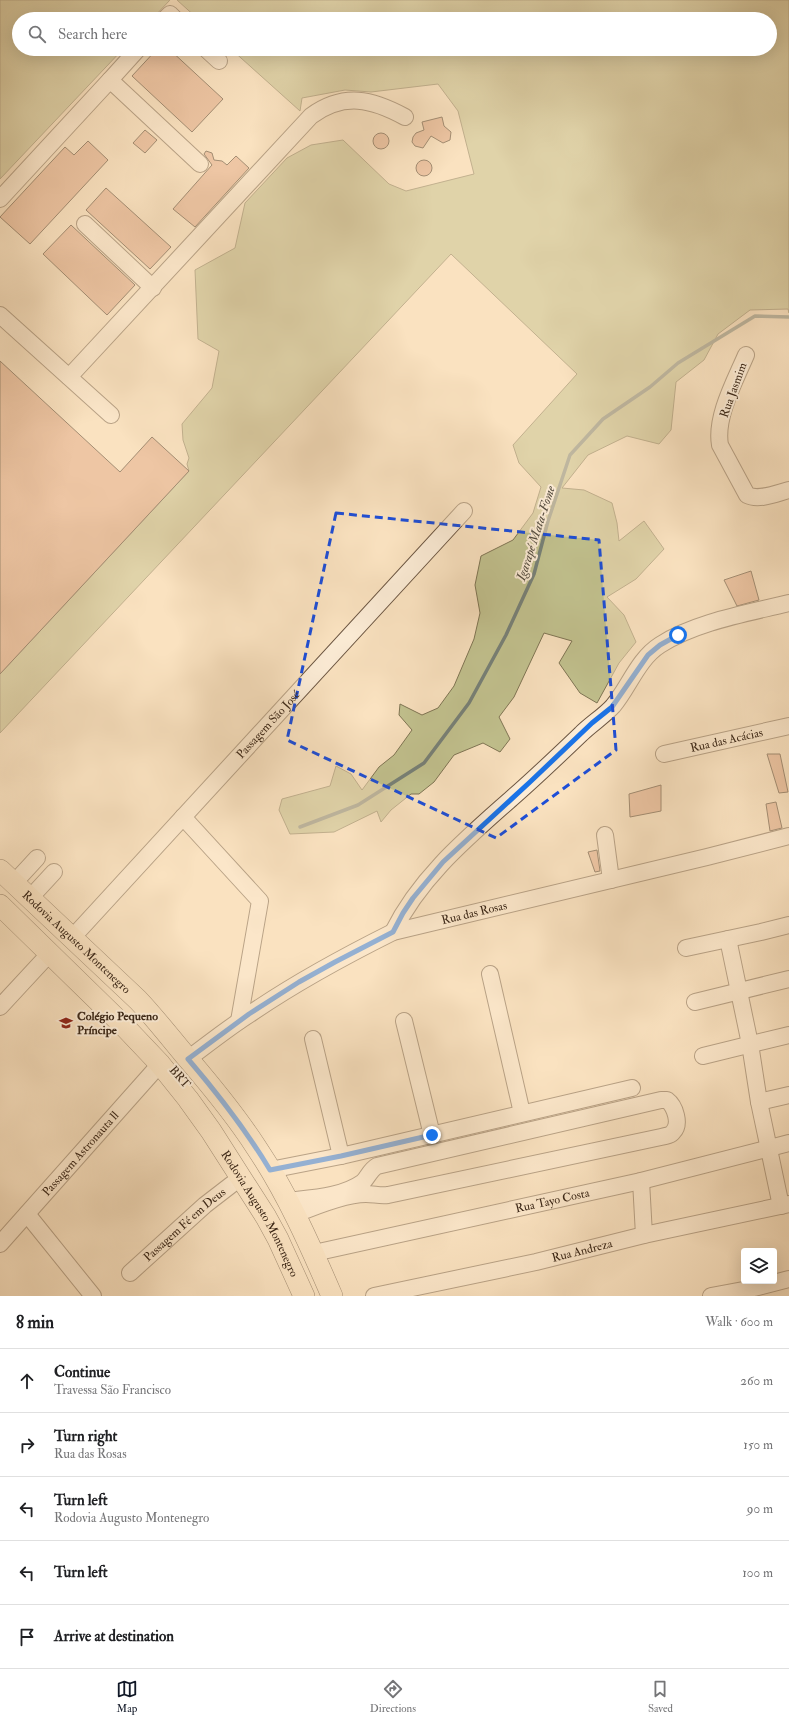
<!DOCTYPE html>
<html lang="en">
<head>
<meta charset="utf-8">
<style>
  :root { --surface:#fff; --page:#f2f2f2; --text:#202124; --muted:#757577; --line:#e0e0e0; --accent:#111827 }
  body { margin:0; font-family:"IM FELL Double Pica",serif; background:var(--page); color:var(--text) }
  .controls { position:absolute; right:12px; bottom:12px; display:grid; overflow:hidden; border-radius:4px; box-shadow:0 4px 16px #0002 }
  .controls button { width:36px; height:36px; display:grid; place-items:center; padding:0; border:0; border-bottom:1px solid var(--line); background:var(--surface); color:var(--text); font:20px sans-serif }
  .stop { position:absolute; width:12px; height:12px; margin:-9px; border:3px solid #1a73e8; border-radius:50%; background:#fff }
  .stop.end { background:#1a73e8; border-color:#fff; box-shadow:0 1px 4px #0008 }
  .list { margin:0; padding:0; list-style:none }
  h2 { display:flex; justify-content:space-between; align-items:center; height:52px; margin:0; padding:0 16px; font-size:17px }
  h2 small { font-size:13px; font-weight:400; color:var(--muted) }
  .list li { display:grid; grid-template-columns:26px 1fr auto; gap:12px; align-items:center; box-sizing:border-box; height:64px; padding:0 16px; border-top:1px solid var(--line) }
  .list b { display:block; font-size:15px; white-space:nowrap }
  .list p { margin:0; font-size:13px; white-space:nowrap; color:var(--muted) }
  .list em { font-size:13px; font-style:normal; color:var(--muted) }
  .icon { flex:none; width:22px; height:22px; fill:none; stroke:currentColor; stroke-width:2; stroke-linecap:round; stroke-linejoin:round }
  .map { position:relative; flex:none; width:789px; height:1296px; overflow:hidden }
  .search { position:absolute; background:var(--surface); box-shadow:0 4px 16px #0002; left:12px; right:12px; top:12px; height:44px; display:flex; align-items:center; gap:10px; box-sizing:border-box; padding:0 14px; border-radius:22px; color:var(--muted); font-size:15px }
  .sheet { height:372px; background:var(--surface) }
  nav { display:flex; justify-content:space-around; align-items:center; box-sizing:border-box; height:56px; border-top:1px solid var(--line); background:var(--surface); font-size:11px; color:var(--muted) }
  nav a { display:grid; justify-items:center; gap:2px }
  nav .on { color:var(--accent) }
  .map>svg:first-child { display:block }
  .green { fill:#c2c28f; stroke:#7f7554 }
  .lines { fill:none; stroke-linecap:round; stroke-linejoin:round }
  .stream { stroke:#778178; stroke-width:3.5 }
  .building { fill:#dfa583; stroke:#3c2818 }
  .minor-casing { stroke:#6c5642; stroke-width:18 }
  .major-casing { stroke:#3c2818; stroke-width:22 }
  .minor { stroke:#fcecd6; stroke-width:16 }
  .major { stroke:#fae2c0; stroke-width:21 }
  .route { stroke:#1a73e8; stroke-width:5 }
  .marked { fill:none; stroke:#1d4ed8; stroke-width:3; stroke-dasharray:8 5; stroke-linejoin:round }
  .labels { text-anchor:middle; stroke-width:4; stroke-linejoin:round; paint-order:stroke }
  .street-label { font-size:12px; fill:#3c2818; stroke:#fcecd6 }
  .poi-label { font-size:12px; font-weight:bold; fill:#3c2818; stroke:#fcecd6; text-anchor:start }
  .water-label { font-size:13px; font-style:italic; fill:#554d40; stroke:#fcecd6 }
</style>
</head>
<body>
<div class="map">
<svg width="789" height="1296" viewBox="0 0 789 1296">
  <rect width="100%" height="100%" fill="#fae2c0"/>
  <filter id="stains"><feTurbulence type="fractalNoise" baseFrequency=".005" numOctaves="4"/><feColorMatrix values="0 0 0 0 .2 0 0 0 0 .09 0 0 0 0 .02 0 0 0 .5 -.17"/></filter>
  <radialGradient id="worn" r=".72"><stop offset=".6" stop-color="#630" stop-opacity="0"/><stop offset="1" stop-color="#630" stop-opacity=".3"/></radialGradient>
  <g class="green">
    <polygon points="0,0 170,0 152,19 19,19 19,49 123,49 0,179"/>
    <polygon points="177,0 789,0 789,313 788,309 750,310 718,334 704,360 676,382 671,430 659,444 627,436 588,455 562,488 584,490 612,503 617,523 619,541 644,521 664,549 636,579 607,597 624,615 636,642 619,663 597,703 580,693 559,663 572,641 544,633 514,697 499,717 510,739 500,752 483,743 454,755 434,782 419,794 411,794 391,810 381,822 377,811 334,832 290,834 279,810 282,799 330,786 336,766 351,774 362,790 379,767 394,755 412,730 399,715 400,704 422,715 438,708 454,686 474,639 480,613 475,585 481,556 513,540 533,513 541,487 519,463 513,445 577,374 451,254 0,733 0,674 189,471 187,464 189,458 183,440 182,424 212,388 219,351 198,339 195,270 235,248 245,203 287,158 311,145 343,140 389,184 406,191 474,174 458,111 438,84 371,92 345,90 302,98 300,111 231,49 770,49 770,19 198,19"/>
  </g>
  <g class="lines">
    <polyline class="stream" points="300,827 358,805 424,763 469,703 506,635 534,574 548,521 570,455 603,419 650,387 678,363 755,316 789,317"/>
  </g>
  <g class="building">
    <polygon points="157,49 169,49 223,99 192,132 132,76"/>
    <polygon points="442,117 444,126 451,132 450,140 443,143 431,136 423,148 415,146 412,142 413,137 416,133 424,130 422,122"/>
    <polygon points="145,130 157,140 145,153 133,143"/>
    <circle cx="381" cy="141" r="8"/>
    <polygon points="88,141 108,160 30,244 0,217 65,147 74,155"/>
    <polygon points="206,151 212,153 214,160 222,161 227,165 236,156 249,168 195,227 173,209 212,165 204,154"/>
    <circle cx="424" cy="168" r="8"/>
    <polygon points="106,188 171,247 150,269 86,210"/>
    <polygon points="71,225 135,285 107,315 43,254"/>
    <polygon points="0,361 120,472 152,437 189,471 0,674"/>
    <polygon points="751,571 759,600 737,606 724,580"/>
    <polygon points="767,754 780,754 788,792 779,793"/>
    <polygon points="661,785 661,811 630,817 629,794"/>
    <polygon points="776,802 782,828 770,831 766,804"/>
    <polygon points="597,850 600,871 595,872 588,852"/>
  </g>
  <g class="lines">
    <g class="minor-casing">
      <g id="minor">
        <polyline points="165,19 170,14 175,19"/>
        <polyline points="206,49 219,61"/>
        <polyline points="110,80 138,49"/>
        <polyline points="0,199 110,80 200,164"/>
        <polyline points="85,224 153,288"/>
        <polyline points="0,315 111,415"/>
        <path d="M746 355C735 381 715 417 720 445L747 495C759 501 777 493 789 490"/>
        <path d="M69 377 311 116C344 92 372 99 405 117"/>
        <path id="s1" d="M664 754 789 726"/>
        <polyline points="183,817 260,901 239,1021"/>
        <polyline points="605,835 611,880"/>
        <polyline points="14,883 37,858"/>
        <polyline points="30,898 54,872"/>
        <path d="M393 932C420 877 467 838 512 798 536 777 558 756 581 734 591 724 604 716 613 706 629 687 638 659 660 645 695 622 749 613 789 603"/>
        <path id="s2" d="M72 938 464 511"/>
        <polyline points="728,939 750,1044 759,1102 781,1206"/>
        <polyline points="686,948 761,932 789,925"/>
        <polyline points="490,974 522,1113"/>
        <polyline points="695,1002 789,979"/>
        <polyline points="0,1007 50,953"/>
        <polyline points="404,1021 432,1135"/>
        <polyline points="313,1039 341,1156"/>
        <polyline points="703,1056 789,1035"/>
        <path id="s3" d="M188 1059C208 1044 228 1028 250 1014 295 983 343 957 393 932L707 857 789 836"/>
        <polyline points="759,1102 789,1095"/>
        <polyline points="270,1170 341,1156 632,1088"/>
        <polyline points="641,1181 644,1235"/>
        <path d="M287 1201C312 1198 342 1197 363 1182 368 1177 370 1170 377 1166L661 1100H667C675 1106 681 1124 673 1132 671 1135 666 1136 661 1137L388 1195C380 1196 374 1194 366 1194 346 1194 313 1207 294 1215"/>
        <polyline points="27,1214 93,1296"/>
        <path id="s4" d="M0 1244 160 1064"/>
        <path id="s5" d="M314 1253 641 1181 789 1143"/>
        <path id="s6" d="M130 1273 205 1205 240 1178"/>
        <path id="s7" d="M374 1296 536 1262 644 1235 789 1204"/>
        <polyline points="711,1296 754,1288 789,1279"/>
      </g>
    </g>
    <g class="major-casing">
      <g id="major">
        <path id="s8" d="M0 870 138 1000C156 1019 172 1040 189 1060 213 1088 236 1116 256 1147 287 1193 310 1245 332 1296"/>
        <path id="s9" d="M0 905 123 1025 160 1064 188 1099 211 1131 266 1217 278 1239 304 1296"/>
      </g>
    </g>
    <use href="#minor" class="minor"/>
    <use href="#major" class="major"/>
  </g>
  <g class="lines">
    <path class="route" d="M432 1135 341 1156 270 1170C246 1130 218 1094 188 1059L249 1014 299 982 335 962 393 932 403 913 413 898 443 862 530 782 592 723 612 707 648 655 660 645 678 635"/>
  </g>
  <path d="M0 0H789V1296H0ZM336 513 599 540 616 750 496 838 287 740Z" fill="#fae2c0" fill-opacity=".55" fill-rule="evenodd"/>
  <path class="marked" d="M336 513 599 540 616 750 496 838 287 740Z"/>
  <defs>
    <g id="school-bare" transform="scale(1.08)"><path d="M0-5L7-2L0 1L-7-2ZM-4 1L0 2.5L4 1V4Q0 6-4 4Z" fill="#8f2418" stroke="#fcecd6" stroke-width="2.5" paint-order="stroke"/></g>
  </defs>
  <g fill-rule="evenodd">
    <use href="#school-bare" x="66" y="1023"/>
  </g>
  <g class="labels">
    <g class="street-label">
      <text transform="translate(733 390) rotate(-70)" y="4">Rua Jasmim</text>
      <text dy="4" stroke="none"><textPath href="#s2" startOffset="290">Passagem São José</textPath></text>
      <text dy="4" stroke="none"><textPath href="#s1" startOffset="64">Rua das Acácias</textPath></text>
      <text dy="4" stroke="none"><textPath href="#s3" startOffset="325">Rua das Rosas</textPath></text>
      <text dy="4" stroke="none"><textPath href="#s8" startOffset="105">Rodovia Augusto Montenegro</textPath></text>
      <text transform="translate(180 1077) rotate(49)" y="4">BRT</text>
      <text dy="4" stroke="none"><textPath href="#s4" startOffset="121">Passagem Astronauta ll</textPath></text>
      <text dy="4" stroke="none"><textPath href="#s5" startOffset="244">Rua Tayo Costa</textPath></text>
      <text dy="4" stroke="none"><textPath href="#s9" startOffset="406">Rodovia Augusto Montenegro</textPath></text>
      <text dy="4" stroke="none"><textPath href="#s6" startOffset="73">Passagem Fé em Deus</textPath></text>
      <text dy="4" stroke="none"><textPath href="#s7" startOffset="213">Rua Andreza</textPath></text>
    </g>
    <g class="poi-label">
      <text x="77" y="1020">Colégio Pequeno<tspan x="77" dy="14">Príncipe</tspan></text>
    </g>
    <g class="water-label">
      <text transform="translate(535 533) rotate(-72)" y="5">Igarapé Mata-Fome</text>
    </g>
  </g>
  <rect width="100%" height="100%" filter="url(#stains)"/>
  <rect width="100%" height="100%" fill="url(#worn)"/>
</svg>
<div class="controls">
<button><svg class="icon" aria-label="layers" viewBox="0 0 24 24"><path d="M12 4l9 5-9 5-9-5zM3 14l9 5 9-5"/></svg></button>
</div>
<div class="stop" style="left:678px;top:635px"></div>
<div class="stop end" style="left:432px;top:1135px"></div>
<div class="search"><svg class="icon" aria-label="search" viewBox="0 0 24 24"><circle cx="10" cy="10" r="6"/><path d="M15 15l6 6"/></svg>Search here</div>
</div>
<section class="sheet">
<h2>8 min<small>Walk · 600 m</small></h2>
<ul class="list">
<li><svg class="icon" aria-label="ahead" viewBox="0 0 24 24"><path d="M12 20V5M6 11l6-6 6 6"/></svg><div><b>Continue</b><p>Travessa São Francisco</p></div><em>260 m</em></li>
<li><svg class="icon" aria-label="right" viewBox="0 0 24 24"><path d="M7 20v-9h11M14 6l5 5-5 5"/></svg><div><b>Turn right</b><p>Rua das Rosas</p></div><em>150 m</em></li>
<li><svg class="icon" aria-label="left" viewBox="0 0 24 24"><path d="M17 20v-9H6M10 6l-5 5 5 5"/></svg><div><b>Turn left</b><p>Rodovia Augusto Montenegro</p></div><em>90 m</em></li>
<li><svg class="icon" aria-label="left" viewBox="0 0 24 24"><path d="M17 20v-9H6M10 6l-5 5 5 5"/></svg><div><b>Turn left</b></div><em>100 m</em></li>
<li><svg class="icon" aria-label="arrive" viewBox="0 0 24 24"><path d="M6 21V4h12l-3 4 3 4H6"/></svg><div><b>Arrive at destination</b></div></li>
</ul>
</section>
<nav>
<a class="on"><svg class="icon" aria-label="map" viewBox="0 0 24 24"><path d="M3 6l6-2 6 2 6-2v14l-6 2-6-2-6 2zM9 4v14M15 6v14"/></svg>Map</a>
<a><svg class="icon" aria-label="directions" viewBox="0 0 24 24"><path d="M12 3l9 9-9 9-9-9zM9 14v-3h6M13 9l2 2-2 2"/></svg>Directions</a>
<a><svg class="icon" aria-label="saved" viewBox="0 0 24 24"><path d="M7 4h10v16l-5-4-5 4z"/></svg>Saved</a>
</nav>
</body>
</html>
